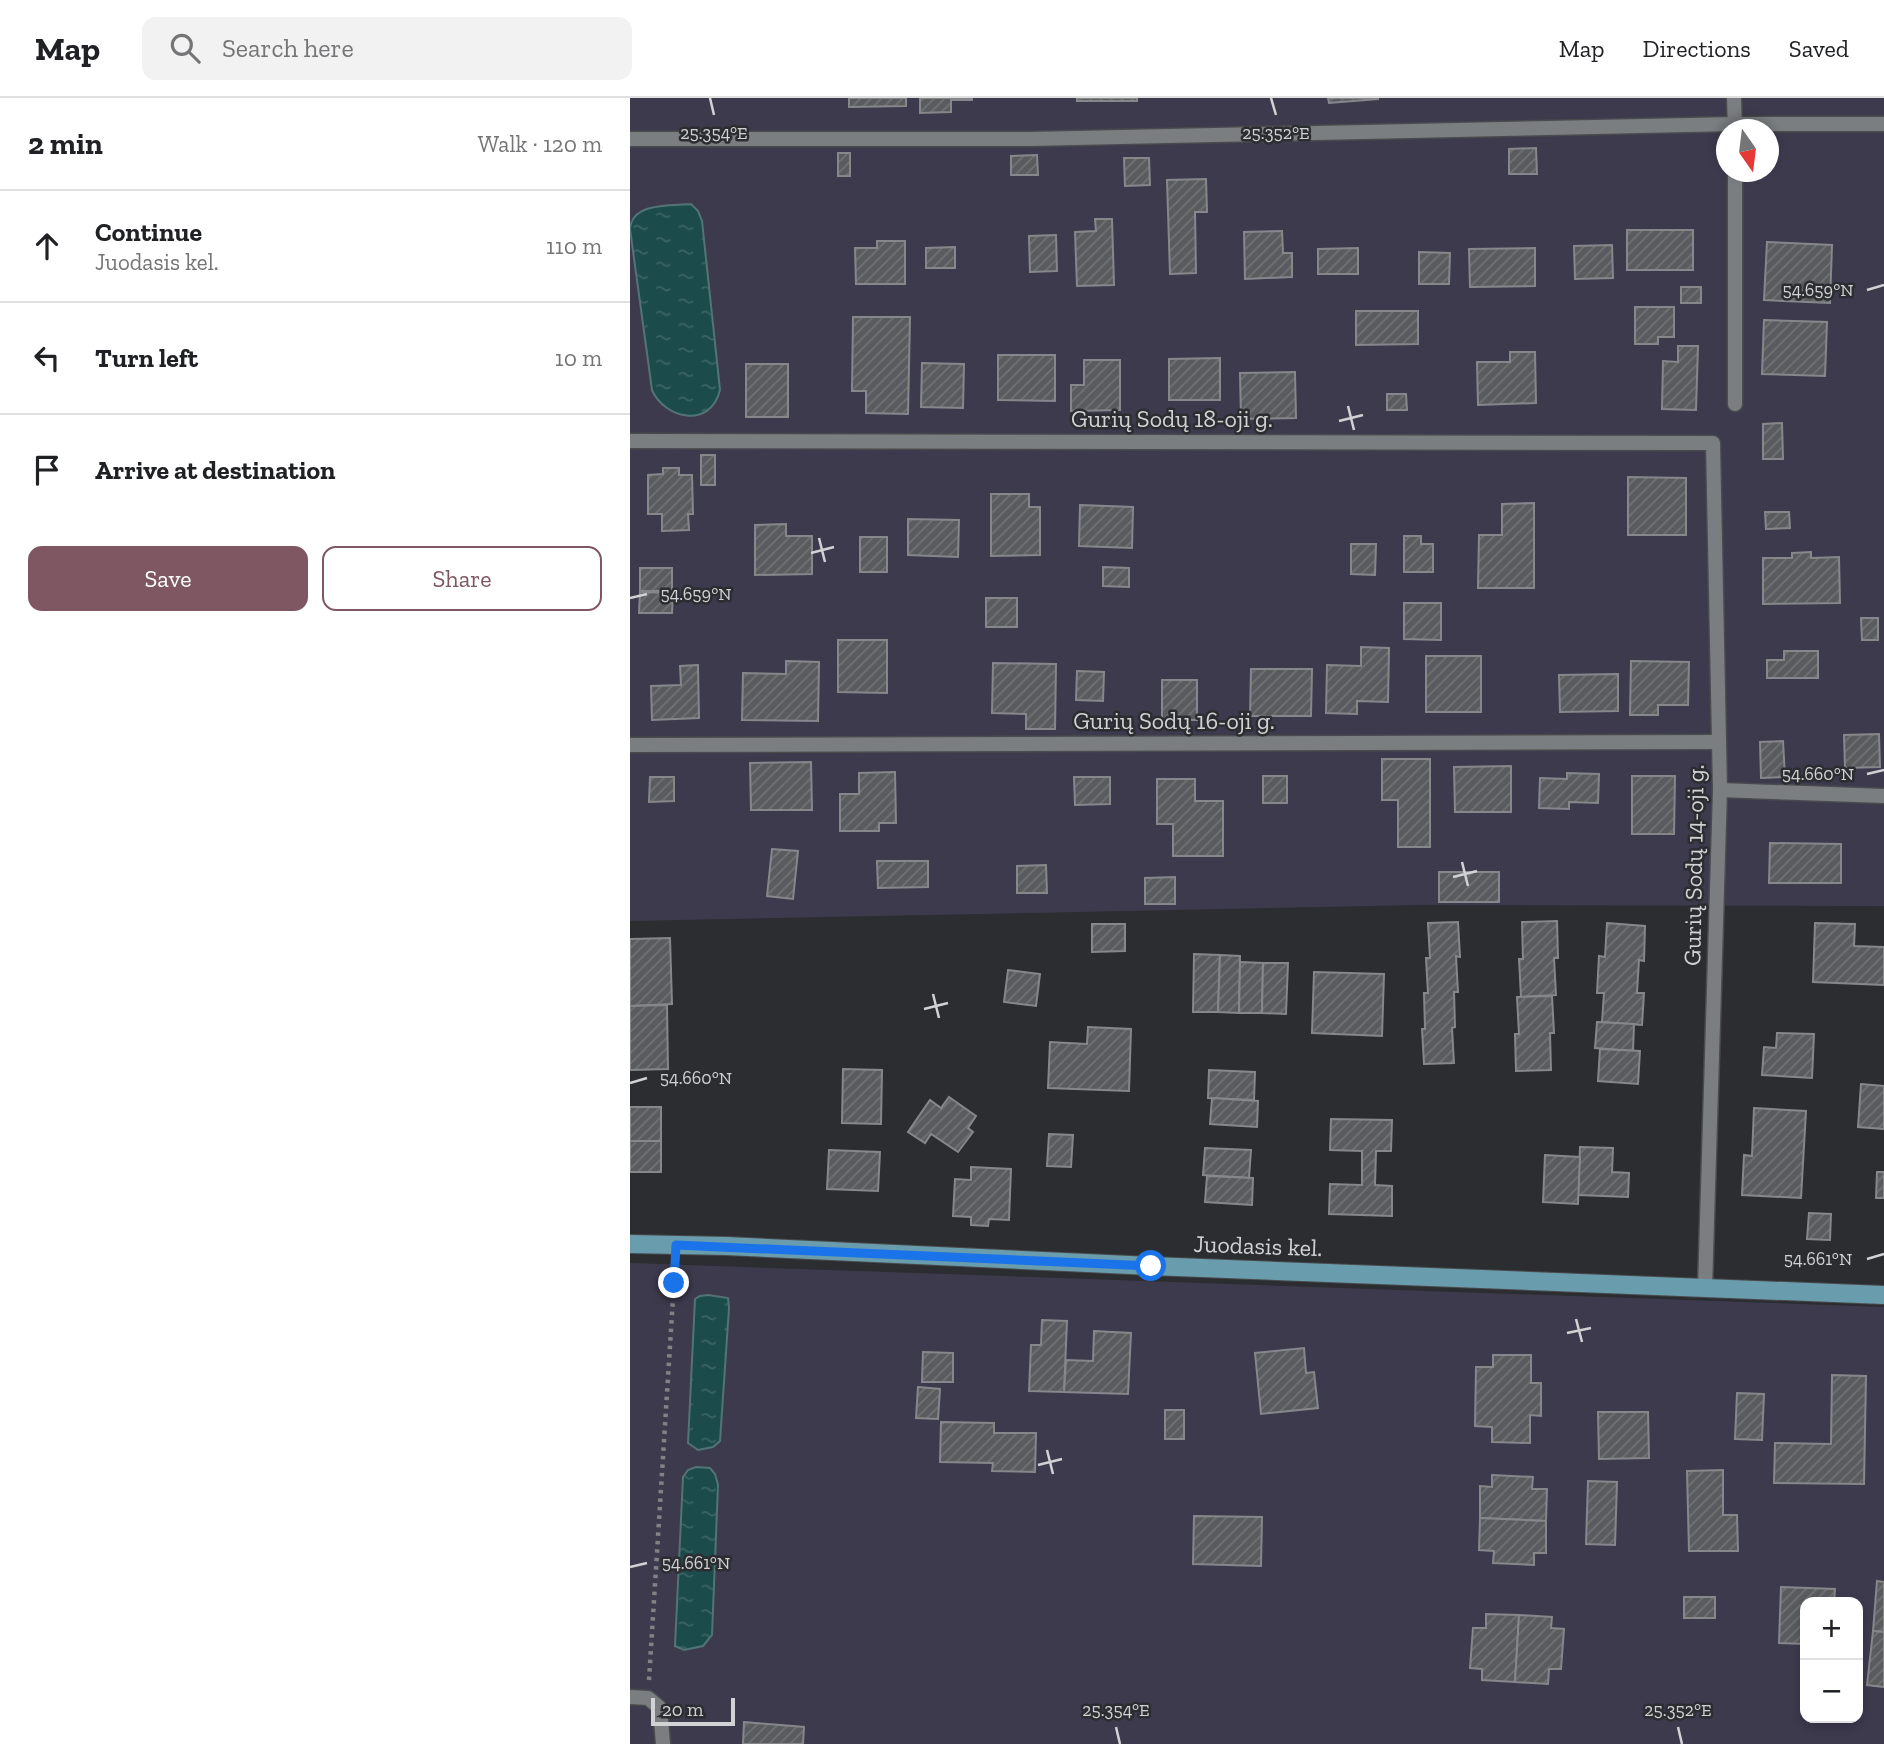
<!DOCTYPE html>
<html lang="en">
<head>
<meta charset="utf-8">
<style>
  :root { --surface:#fff; --page:#f2f2f2; --text:#202124; --muted:#757577; --line:#e0e0e0; --accent:#7e5762 }
  body { margin:0; font-family:"Zilla Slab",serif; background:var(--page); color:var(--text) }
  .controls { position:absolute; right:21px; bottom:21px; display:grid; overflow:hidden; border-radius:14px; box-shadow:0 4px 10px #0003 }
  .controls button { width:63px; height:63px; display:grid; place-items:center; padding:0; border:0; border-bottom:2px solid var(--line); background:var(--surface); color:var(--text); font:35px sans-serif }
  .compass { position:absolute; left:1086px; top:21px; width:63px; height:63px; border-radius:50%; background:var(--surface); box-shadow:0 4px 10px #0003; rotate:166deg }
  .scale { position:absolute; left:21px; bottom:18px; width:84px; box-sizing:border-box; padding-left:7px; border:4px solid #d1d2d4; border-top:0; font-size:19px; line-height:24px; white-space:nowrap; color:#d1d2d4; -webkit-text-stroke:5px #2b2d30; paint-order:stroke }
  .stop { position:absolute; width:21px; height:21px; margin:-16px; border:5px solid #1a73e8; border-radius:50%; background:#fff }
  .stop.end { background:#1a73e8; border-color:#fff; box-shadow:0 2px 7px #0008 }
  .list { margin:0; padding:0; list-style:none }
  h2 { display:flex; justify-content:space-between; align-items:center; height:91px; margin:0; padding:0 28px; font-size:30px }
  h2 small { font-size:23px; font-weight:400; color:var(--muted) }
  .list li { display:grid; grid-template-columns:46px 1fr auto; gap:21px; align-items:center; box-sizing:border-box; height:112px; padding:0 28px; border-top:2px solid var(--line) }
  .list b { display:block; font-size:26px; white-space:nowrap }
  .list p { margin:0; font-size:23px; white-space:nowrap; color:var(--muted) }
  .list em { font-size:23px; font-style:normal; color:var(--muted) }
  .actions { display:flex; gap:14px; padding:21px 28px }
  .actions a { flex:1; padding:16px 0; border:2px solid var(--accent); border-radius:14px; text-align:center; font-size:24px; color:var(--accent) }
  .actions .main { background:var(--accent); color:#fff }
  .icon { flex:none; width:38px; height:38px; fill:none; stroke:currentColor; stroke-width:2; stroke-linecap:round; stroke-linejoin:round }
  .map { position:relative; flex:none; width:1254px; height:1646px; overflow:hidden }
  header { display:flex; align-items:center; gap:42px; box-sizing:border-box; height:98px; padding:0 35px; background:var(--surface); border-bottom:2px solid var(--line) }
  header strong { font-size:33px }
  nav { display:flex; gap:38px; margin-inline-start:auto; font-size:24px }
  .search { width:490px; height:63px; background:var(--page); display:flex; align-items:center; gap:18px; box-sizing:border-box; padding:0 24px; border-radius:14px; color:var(--muted); font-size:26px }
  main { display:flex }
  aside { flex:1; background:var(--surface) }
  .map>svg:first-child { display:block }
  .garden { fill:#3e3a4e; fill-rule:evenodd }
  .water { fill:url(#water-ripples); stroke:#527475; stroke-width:2 }
  .building { fill:url(#building-hatch); stroke:#86878b; stroke-width:2 }
  .lines { fill:none; stroke-linecap:round; stroke-linejoin:round }
  .minor-casing { stroke:#494b4d; stroke-width:17 }
  .primary-casing { stroke:#494b4d; stroke-width:20 }
  .path { stroke:#818285; stroke-width:4.5; stroke-dasharray:3.5 5; stroke-linecap:butt }
  .minor { stroke:#7b7e81; stroke-width:14 }
  .primary { stroke:#699dae; stroke-width:18 }
  .route { stroke:#1a73e8; stroke-width:9 }
  .ticks { fill:none; stroke:#d1d2d4; stroke-width:2.5 }
  .labels { text-anchor:middle; stroke-width:5; stroke-linejoin:round; paint-order:stroke }
  .street-label { font-size:24px; fill:#d1d2d4; stroke:#2b2d30 }
  .ticks-label { font-size:18px; text-anchor:middle; fill:#d1d2d4; stroke:#2b2d30; stroke-width:5; stroke-linejoin:round; paint-order:stroke }
</style>
</head>
<body>
<header>
<strong>Map</strong>
<div class="search"><svg class="icon" aria-label="search" viewBox="0 0 24 24"><circle cx="10" cy="10" r="6"/><path d="M15 15l6 6"/></svg>Search here</div>
<nav><a>Map</a><a>Directions</a><a>Saved</a></nav>
</header>
<main>
<aside>
<h2>2 min<small>Walk · 120 m</small></h2>
<ul class="list">
<li><svg class="icon" aria-label="ahead" viewBox="0 0 24 24"><path d="M12 20V5M6 11l6-6 6 6"/></svg><div><b>Continue</b><p>Juodasis kel.</p></div><em>110 m</em></li>
<li><svg class="icon" aria-label="left" viewBox="0 0 24 24"><path d="M17 20v-9H6M10 6l-5 5 5 5"/></svg><div><b>Turn left</b></div><em>10 m</em></li>
<li><svg class="icon" aria-label="arrive" viewBox="0 0 24 24"><path d="M6 21V4h12l-3 4 3 4H6"/></svg><div><b>Arrive at destination</b></div></li>
</ul>
<div class="actions"><a class="main">Save</a><a>Share</a></div>
</aside>
<div class="map">
<svg width="1254" height="1646" viewBox="0 0 1254 1646">
  <defs>
    <pattern id="water-ripples" width="26" height="14" patternUnits="userSpaceOnUse" patternTransform="scale(1.75)"><rect width="26" height="14" fill="#1c4b4c"/><path d="M2 4q2-2 4 0t4 0M15 11q2-2 4 0t4 0" fill="none" stroke="#3c6465"/></pattern>
    <pattern id="building-hatch" width="6" height="6" patternUnits="userSpaceOnUse" patternTransform="scale(1.75)"><rect width="6" height="6" fill="#595b5e"/><path d="M-1 1l2-2M0 6l6-6M5 7l2-2" fill="none" stroke="#707274"/></pattern>
  </defs>
  <rect width="100%" height="100%" fill="#2b2d30"/>
  <g class="garden">
    <path d="M0 0H1254V808L789 807 0 823ZM1097 32H1139V74H1097Z"/>
    <path d="M0 1165 1254 1209V1646H0ZM1175 1504H1228V1620H1175Z"/>
  </g>
  <g class="water">
    <path d="M61 106 68 113 72 123 90 292C80 332 34 320 22 292L0 131C2 104 41 108 61 106Z"/>
    <polygon points="78,1197 98,1200 99,1210 90,1343 83,1349 68,1352 58,1345 65,1201 70,1198"/>
    <polygon points="66,1369 80,1370 85,1376 88,1387 82,1537 73,1548 54,1552 45,1548 53,1379 58,1372"/>
  </g>
  <g class="building">
    <polygon points="219,0 276,0 276,8 219,9"/>
    <polygon points="290,0 342,0 342,2 321,2 321,14 290,15"/>
    <rect x="447" y="0" width="60" height="3"/>
    <polygon points="698,0 748,0 748,1 699,5"/>
    <polygon points="906,50 907,76 879,76 879,51"/>
    <rect x="208" y="55" width="12" height="23"/>
    <polygon points="407,57 408,77 381,77 381,58"/>
    <polygon points="494,60 519,60 520,87 495,88"/>
    <polygon points="576,81 577,114 565,114 566,175 540,176 537,82"/>
    <polygon points="465,121 482,121 484,187 447,188 445,134 466,133"/>
    <rect x="997" y="132" width="66" height="40"/>
    <polygon points="652,133 653,155 662,155 662,179 615,181 614,134"/>
    <polygon points="426,137 427,173 400,174 399,138"/>
    <polygon points="247,143 275,143 275,186 226,186 225,150 247,150"/>
    <polygon points="1137,144 1202,147 1200,205 1134,202"/>
    <polygon points="982,147 983,180 945,181 944,148"/>
    <polygon points="325,149 325,170 296,170 296,150"/>
    <polygon points="728,150 728,176 688,176 688,151"/>
    <polygon points="905,150 905,188 840,189 839,151"/>
    <polygon points="789,154 820,155 819,186 789,186"/>
    <rect x="1051" y="189" width="20" height="16"/>
    <polygon points="1005,209 1044,209 1044,239 1028,239 1028,246 1005,246"/>
    <polygon points="726,213 788,213 788,246 726,247"/>
    <polygon points="223,219 280,219 278,316 236,315 236,293 222,293"/>
    <polygon points="1134,222 1197,224 1195,278 1132,276"/>
    <polygon points="1048,248 1068,248 1066,312 1032,311 1033,263 1048,264"/>
    <polygon points="880,254 905,254 906,305 848,307 847,264 880,264"/>
    <polygon points="368,257 425,257 425,303 368,302"/>
    <polygon points="590,260 590,302 539,302 539,261"/>
    <polygon points="454,262 490,262 490,312 441,313 441,287 454,287"/>
    <polygon points="292,265 334,266 333,310 291,309"/>
    <rect x="116" y="266" width="42" height="53"/>
    <polygon points="665,274 666,320 611,321 610,275"/>
    <polygon points="757,296 776,296 777,312 757,312"/>
    <polygon points="1152,325 1153,361 1133,361 1133,326"/>
    <rect x="71" y="357" width="14" height="30"/>
    <polygon points="33,370 49,370 49,377 62,377 63,416 58,416 59,432 32,433 32,416 18,416 18,377 33,376"/>
    <polygon points="998,379 1056,380 1056,437 998,437"/>
    <polygon points="361,396 399,396 399,409 410,409 410,457 361,458"/>
    <polygon points="904,405 904,490 848,490 849,437 872,437 872,406"/>
    <polygon points="450,407 503,409 502,450 449,448"/>
    <polygon points="1135,414 1159,414 1160,430 1136,431"/>
    <polygon points="278,421 329,422 328,459 278,457"/>
    <polygon points="156,426 156,438 182,438 182,476 125,477 125,427"/>
    <polygon points="774,438 791,438 791,446 803,446 803,474 774,474"/>
    <rect x="230" y="439" width="27" height="35"/>
    <polygon points="721,446 746,446 745,477 721,476"/>
    <polygon points="1181,454 1181,460 1209,459 1210,505 1133,506 1133,460 1162,460 1162,455"/>
    <polygon points="473,469 499,470 499,489 473,488"/>
    <rect x="10" y="470" width="32" height="23"/>
    <polygon points="10,494 43,495 42,515 9,515"/>
    <rect x="356" y="500" width="31" height="29"/>
    <polygon points="774,505 811,505 811,542 774,541"/>
    <polygon points="1231,520 1248,520 1248,542 1232,542"/>
    <polygon points="208,542 257,542 257,595 208,594"/>
    <polygon points="731,549 759,550 758,604 727,603 727,616 696,615 697,567 731,568"/>
    <polygon points="1154,553 1188,553 1188,580 1137,580 1137,562 1154,562"/>
    <rect x="796" y="558" width="55" height="56"/>
    <polygon points="156,563 189,564 188,623 112,622 113,575 156,576"/>
    <polygon points="1001,563 1059,564 1058,607 1028,607 1028,617 1000,617"/>
    <polygon points="363,565 426,566 425,631 396,631 396,616 362,615"/>
    <polygon points="68,567 69,620 22,622 21,588 51,587 50,568"/>
    <polygon points="621,571 682,571 681,618 620,618"/>
    <polygon points="447,573 474,574 473,603 446,602"/>
    <polygon points="988,576 988,613 930,614 929,577"/>
    <rect x="532" y="582" width="35" height="40"/>
    <polygon points="1249,636 1250,669 1215,670 1214,637"/>
    <polygon points="1153,643 1155,679 1131,680 1130,644"/>
    <polygon points="752,661 800,661 800,749 768,749 768,702 752,702"/>
    <polygon points="181,664 182,712 121,712 120,665"/>
    <polygon points="881,668 881,714 825,714 824,669"/>
    <polygon points="265,674 266,725 249,725 249,733 210,733 210,696 229,696 229,675"/>
    <polygon points="937,675 969,676 968,705 939,704 939,711 909,710 910,680 937,681"/>
    <rect x="633" y="678" width="24" height="27"/>
    <polygon points="1002,678 1045,678 1044,736 1002,736"/>
    <polygon points="20,679 44,679 44,703 19,704"/>
    <polygon points="444,679 480,679 480,706 445,707"/>
    <polygon points="527,681 565,681 565,703 593,703 593,758 543,758 543,726 527,726"/>
    <polygon points="1140,745 1211,746 1211,785 1139,785"/>
    <polygon points="142,751 168,753 163,801 137,798"/>
    <polygon points="247,763 298,763 298,789 248,790"/>
    <polygon points="416,767 417,795 387,795 387,768"/>
    <rect x="809" y="774" width="60" height="30"/>
    <polygon points="545,779 545,806 515,806 515,780"/>
    <polygon points="927,823 928,860 924,860 926,897 891,899 889,861 893,861 892,824"/>
    <polygon points="828,824 830,859 826,858 828,894 824,894 825,929 822,930 824,965 794,966 792,931 795,931 794,895 798,895 796,860 800,860 798,825"/>
    <polygon points="977,825 1015,828 1014,863 1009,862 1007,895 1014,895 1012,927 972,924 974,895 967,895 969,858 975,859"/>
    <polygon points="1185,825 1225,826 1224,848 1254,849 1254,887 1183,884"/>
    <polygon points="462,826 495,826 495,853 462,854"/>
    <polygon points="40,840 42,906 0,908 0,841"/>
    <polygon points="564,856 590,857 588,914 563,914"/>
    <polygon points="590,857 610,858 609,915 588,914"/>
    <polygon points="610,864 633,865 632,915 609,915"/>
    <polygon points="633,865 658,865 656,916 632,915"/>
    <polygon points="378,872 410,876 406,908 374,904"/>
    <polygon points="684,874 754,876 752,938 682,935"/>
    <polygon points="922,898 924,935 920,935 921,972 886,973 885,936 889,936 887,899"/>
    <polygon points="37,907 38,971 0,972 0,908"/>
    <polygon points="967,924 1004,926 1003,953 965,950"/>
    <polygon points="458,929 501,931 499,993 418,990 420,944 457,946"/>
    <polygon points="1147,935 1184,936 1182,980 1132,977 1134,949 1146,950"/>
    <polygon points="970,951 1010,953 1008,986 968,983"/>
    <polygon points="213,971 252,972 251,1026 212,1025"/>
    <polygon points="579,972 625,974 624,1002 578,1000"/>
    <polygon points="1231,986 1254,988 1254,1031 1228,1029"/>
    <polygon points="319,999 346,1018 338,1030 343,1034 328,1054 301,1036 295,1045 278,1034 300,1002 311,1010"/>
    <polygon points="582,1000 628,1003 627,1029 580,1026"/>
    <rect x="0" y="1009" width="31" height="34"/>
    <polygon points="1124,1010 1176,1013 1171,1100 1112,1097 1114,1057 1122,1058"/>
    <polygon points="701,1021 762,1022 761,1053 746,1053 745,1087 762,1088 762,1118 699,1116 700,1086 732,1087 732,1053 700,1052"/>
    <polygon points="419,1036 443,1037 441,1069 417,1068"/>
    <rect x="0" y="1043" width="31" height="31"/>
    <polygon points="950,1049 983,1050 982,1074 999,1075 998,1099 948,1097"/>
    <polygon points="575,1050 621,1052 619,1080 573,1077"/>
    <polygon points="199,1052 250,1054 248,1093 197,1091"/>
    <polygon points="915,1057 950,1059 948,1106 913,1104"/>
    <polygon points="341,1069 381,1071 379,1122 359,1121 358,1128 341,1127 341,1119 323,1118 325,1081 341,1082"/>
    <polygon points="1247,1074 1254,1074 1254,1100 1246,1100"/>
    <polygon points="577,1078 623,1080 622,1107 575,1104"/>
    <polygon points="1179,1115 1201,1116 1200,1142 1177,1141"/>
    <polygon points="412,1222 437,1223 434,1294 399,1293 401,1247 411,1247"/>
    <polygon points="464,1233 501,1235 498,1296 434,1294 436,1262 463,1263"/>
    <polygon points="674,1250 676,1275 684,1274 688,1310 631,1316 625,1255"/>
    <polygon points="293,1254 323,1255 323,1284 292,1284"/>
    <polygon points="863,1257 901,1257 901,1285 911,1285 911,1318 900,1317 900,1345 862,1344 862,1329 845,1328 846,1269 863,1269"/>
    <polygon points="1202,1277 1236,1278 1234,1386 1144,1385 1145,1345 1201,1346"/>
    <polygon points="288,1289 310,1291 308,1321 286,1320"/>
    <polygon points="1107,1295 1134,1296 1132,1342 1105,1341"/>
    <rect x="535" y="1312" width="19" height="29"/>
    <polygon points="968,1314 1018,1314 1019,1360 969,1361"/>
    <polygon points="311,1324 364,1325 364,1335 406,1335 405,1374 362,1373 363,1365 310,1364"/>
    <polygon points="1093,1372 1093,1417 1107,1417 1108,1453 1059,1453 1057,1373"/>
    <polygon points="862,1377 903,1379 902,1391 917,1391 916,1423 850,1420 850,1388 862,1389"/>
    <polygon points="958,1383 987,1384 985,1447 956,1446"/>
    <polygon points="564,1418 632,1419 631,1468 563,1466"/>
    <polygon points="850,1420 916,1423 916,1455 904,1455 904,1467 863,1465 864,1453 849,1452"/>
    <polygon points="1247,1483 1254,1484 1254,1534 1243,1533"/>
    <polygon points="1151,1489 1205,1491 1204,1504 1175,1504 1175,1546 1149,1545"/>
    <rect x="1054" y="1499" width="31" height="21"/>
    <polygon points="856,1516 889,1517 885,1584 852,1582 852,1571 840,1570 843,1530 856,1530"/>
    <polygon points="889,1517 922,1519 921,1530 934,1531 931,1571 919,1571 918,1586 885,1584"/>
    <polygon points="1243,1533 1254,1534 1254,1589 1237,1587"/>
    <polygon points="114,1624 174,1629 173,1646 113,1646"/>
  </g>
  <g class="lines">
    <g class="minor-casing">
      <g id="minor">
        <polyline points="1104,0 1105,32"/>
        <polyline points="0,41 400,41 1105,26 1254,26"/>
        <polyline points="1105,306 1105,74"/>
        <polyline points="0,343 1083,345 1090,692 1075,1190"/>
        <polyline points="0,647 1089,644"/>
        <polyline points="1090,692 1254,698"/>
        <polyline points="0,1599 18,1600 30,1610 33,1646"/>
      </g>
    </g>
    <g class="primary-casing">
      <polyline id="primary" points="0,1146 96,1148 521,1168 1254,1197"/>
    </g>
    <polyline class="path" points="19,1582 45,1168"/>
    <use href="#minor" class="minor"/>
    <use href="#primary" class="primary"/>
  </g>
  <g class="lines">
    <polyline class="route" points="44,1185 46,1147 521,1168"/>
  </g>
  <path class="ticks" d="M80 0 84 17M641 0 646 17M1237 192 1254 187M718 308 724 332M709 323 733 317M189 440 195 464M181 455 204 449M0 500 17 496M1237 676 1254 672M832 764 838 788M823 779 847 773M303 896 309 920M294 911 318 905M0 985 17 980M1237 1161 1254 1156M946 1221 952 1244M937 1235 961 1230M417 1352 423 1376M408 1367 432 1361M0 1469 17 1465M486 1629 490 1646M1048 1629 1052 1646"/>
  <g class="labels">
    <g class="street-label">
      <text x="542" y="329">Gurių Sodų 18-oji g.</text>
      <text x="544" y="631">Gurių Sodų 16-oji g.</text>
      <text transform="translate(1064 767) rotate(-89)" y="8">Gurių Sodų 14-oji g.</text>
      <text transform="translate(628 1148) rotate(2)" y="8">Juodasis kel.</text>
    </g>
  </g>
  <g class="ticks-label">
    <text x="84" y="41">25.354°E</text>
    <text x="646" y="41">25.352°E</text>
    <text x="1188" y="198">54.659°N</text>
    <text x="66" y="502">54.659°N</text>
    <text x="1188" y="682">54.660°N</text>
    <text x="66" y="986">54.660°N</text>
    <text x="1188" y="1167">54.661°N</text>
    <text x="66" y="1471">54.661°N</text>
    <text x="486" y="1618">25.354°E</text>
    <text x="1048" y="1618">25.352°E</text>
  </g>
</svg>
<div class="controls">
<button>+</button>
<button>−</button>
</div>
<svg class="compass" viewBox="-18 -18 36 36"><path d="M0-13l5 13h-10z" fill="#e53935"/><path d="M0 13l5-13h-10z" fill="#757577"/></svg>
<div class="scale">20 m</div>
<div class="stop" style="left:521px;top:1168px"></div>
<div class="stop end" style="left:44px;top:1185px"></div>
</div>
</main>
</body>
</html>
